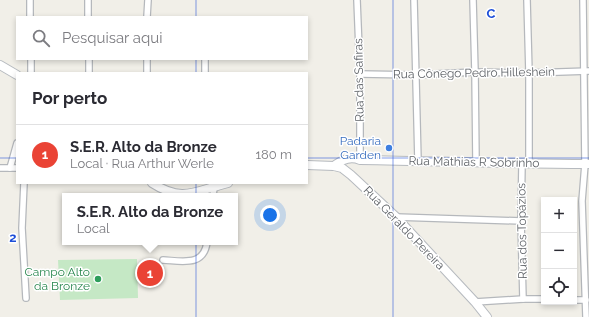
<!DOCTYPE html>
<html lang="pt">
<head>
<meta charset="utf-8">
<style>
  :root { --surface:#fff; --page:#f2f2f3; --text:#2b2b33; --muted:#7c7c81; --line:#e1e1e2; --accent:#ea4335 }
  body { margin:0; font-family:Raleway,sans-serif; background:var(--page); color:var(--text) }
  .controls { position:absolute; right:12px; bottom:12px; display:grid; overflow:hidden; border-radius:0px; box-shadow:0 2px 6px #0003 }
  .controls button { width:36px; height:36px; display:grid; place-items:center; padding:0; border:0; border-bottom:1px solid var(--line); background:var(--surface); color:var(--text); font:20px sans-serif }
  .you { position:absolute; left:270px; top:215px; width:14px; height:14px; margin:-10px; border:3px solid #fff; border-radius:50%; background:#1a73e8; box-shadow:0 0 0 6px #1a73e833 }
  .badge { display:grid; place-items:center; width:26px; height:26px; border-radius:50%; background:var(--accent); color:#fff; font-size:13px; font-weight:700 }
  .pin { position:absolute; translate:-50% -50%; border:2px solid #fff; box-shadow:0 1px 4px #0006 }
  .popup { position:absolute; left:62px; top:193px; width:176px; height:52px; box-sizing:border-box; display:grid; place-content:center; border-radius:0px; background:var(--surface); filter:drop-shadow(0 1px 3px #0005); font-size:13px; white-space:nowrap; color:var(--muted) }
  .popup b { font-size:15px; color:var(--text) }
  .popup::after { content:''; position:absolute; left:50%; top:100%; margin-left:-8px; border:8px solid transparent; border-top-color:var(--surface) }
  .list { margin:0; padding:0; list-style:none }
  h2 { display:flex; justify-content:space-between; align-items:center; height:52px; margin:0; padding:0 16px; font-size:17px }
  h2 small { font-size:13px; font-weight:400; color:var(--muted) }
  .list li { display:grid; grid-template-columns:26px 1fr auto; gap:12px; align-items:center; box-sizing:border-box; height:60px; padding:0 16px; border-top:1px solid var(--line) }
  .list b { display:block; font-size:15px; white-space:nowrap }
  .list p { margin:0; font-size:13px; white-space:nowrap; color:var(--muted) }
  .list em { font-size:13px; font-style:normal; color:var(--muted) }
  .icon { flex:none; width:22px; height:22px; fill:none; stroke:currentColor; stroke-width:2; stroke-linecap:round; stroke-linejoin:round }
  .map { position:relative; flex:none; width:589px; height:317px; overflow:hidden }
  .search { position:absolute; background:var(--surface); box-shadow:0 2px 6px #0003; left:16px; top:16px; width:292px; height:44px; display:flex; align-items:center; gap:10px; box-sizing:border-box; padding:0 14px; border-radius:0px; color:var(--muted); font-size:15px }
  .panel { position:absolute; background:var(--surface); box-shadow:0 2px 6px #0003; left:16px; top:72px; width:292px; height:112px; border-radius:0px }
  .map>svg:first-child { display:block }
  .green { fill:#c5e8c5 }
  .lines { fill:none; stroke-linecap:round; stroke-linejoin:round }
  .minor-casing { stroke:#b5b8bc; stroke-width:8 }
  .secondary-casing { stroke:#b6babf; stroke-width:10 }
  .minor { stroke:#fff; stroke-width:5.5 }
  .secondary { stroke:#fff; stroke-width:8 }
  .grid { fill:none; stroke:#1d4ed8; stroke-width:1; stroke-opacity:0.55 }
  .shop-dot { fill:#3f7fe0; stroke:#fff; stroke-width:1.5 }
  .leisure-dot { fill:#2e9e5b; stroke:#fff; stroke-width:1.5 }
  .labels { text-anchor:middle; stroke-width:3; stroke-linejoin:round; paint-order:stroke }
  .street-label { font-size:12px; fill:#5f6368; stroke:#fff }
  .shop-label { font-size:12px; fill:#366cbe; stroke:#fff; text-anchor:end }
  .leisure-label { font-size:12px; fill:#27864d; stroke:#fff; text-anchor:end }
  .grid-label { font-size:13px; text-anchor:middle; font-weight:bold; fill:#1d4ed8; stroke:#fff; stroke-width:3; stroke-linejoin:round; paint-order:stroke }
</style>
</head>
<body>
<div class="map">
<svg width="589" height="317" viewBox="0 0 589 317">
  <rect width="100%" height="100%" fill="#f1efe8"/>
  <polygon class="green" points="137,259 138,298 60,300 58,260"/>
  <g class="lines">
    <g class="minor-casing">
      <g id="minor">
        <polyline points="30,0 30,17"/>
        <polyline points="88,0 88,17"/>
        <polyline points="357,0 360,74 360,160"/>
        <polyline points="414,0 418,161"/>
        <polyline points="473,0 475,72 476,162"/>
        <polyline points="527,0 529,73 529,164"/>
        <polyline points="583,0 585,164 582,201 586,317"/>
        <polyline points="147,17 148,0"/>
        <polyline points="31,59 31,73"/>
        <polyline points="89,59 89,73"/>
        <polyline points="147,59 147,73"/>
        <polyline points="205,59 205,73"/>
        <polyline points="360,74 416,75 475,72 529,73 589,71"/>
        <polyline points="522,164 521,221 523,299"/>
        <polyline points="0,168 17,168"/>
        <polyline points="10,168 17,143"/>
        <polyline points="24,183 22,228 26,298"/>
        <polyline points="213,196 214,187"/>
        <polyline points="396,217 521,221"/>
        <path d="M163 260C182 261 204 267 207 242"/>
        <polyline points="574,300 586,300"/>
        <polyline points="475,302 523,299 544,299"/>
      </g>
    </g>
    <g class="secondary-casing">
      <g id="secondary">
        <polyline points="0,65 17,75"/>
        <polyline points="307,165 334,166 342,168 351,175 396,217 475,302 487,317"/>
        <path d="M334 166C341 160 351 156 360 160 436 161 513 164 589 164"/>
        <path d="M152 183C183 203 195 191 228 183"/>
      </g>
    </g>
    <use href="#minor" class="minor"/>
    <use href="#secondary" class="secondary"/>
  </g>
  <path class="grid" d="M196 0V17M393 0V317M196 59V73M0 158H17M307 158H589M196 183V317"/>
  <circle class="shop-dot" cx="389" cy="148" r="4"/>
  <circle class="leisure-dot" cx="98" cy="279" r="4"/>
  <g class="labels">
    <g class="street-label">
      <text transform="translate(474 73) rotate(-1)" y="4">Rua Cônego Pedro Hilleshein</text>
      <text transform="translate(359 80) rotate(-91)" y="4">Rua das Safiras</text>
      <text transform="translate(474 162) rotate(1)" y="4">Rua Mathias R Sobrinho</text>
      <text transform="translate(404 228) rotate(46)" y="4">Rua Geraldo Pereira</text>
      <text transform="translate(522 231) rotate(-91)" y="4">Rua dos Topázios</text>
    </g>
    <g class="shop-label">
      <text x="381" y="145">Padaria<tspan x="381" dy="14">Garden</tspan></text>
    </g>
    <g class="leisure-label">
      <text x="90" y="276">Campo Alto<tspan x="90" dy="14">da Bronze</tspan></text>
    </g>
  </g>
  <g class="grid-label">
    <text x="491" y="18">C</text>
    <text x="13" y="242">2</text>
  </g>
</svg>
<div class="controls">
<button>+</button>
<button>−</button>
<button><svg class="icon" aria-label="locate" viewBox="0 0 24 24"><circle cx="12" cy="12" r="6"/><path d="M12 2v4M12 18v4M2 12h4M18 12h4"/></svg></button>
</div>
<div class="you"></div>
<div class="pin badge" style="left:150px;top:273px">1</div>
<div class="popup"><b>S.E.R. Alto da Bronze</b>Local</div>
<div class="search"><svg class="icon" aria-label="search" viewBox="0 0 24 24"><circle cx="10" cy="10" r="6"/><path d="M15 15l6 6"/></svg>Pesquisar aqui</div>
<section class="panel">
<h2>Por perto<small></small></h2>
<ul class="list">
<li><span class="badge">1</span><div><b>S.E.R. Alto da Bronze</b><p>Local · Rua Arthur Werle</p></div><em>180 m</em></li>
</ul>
</section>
</div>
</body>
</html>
